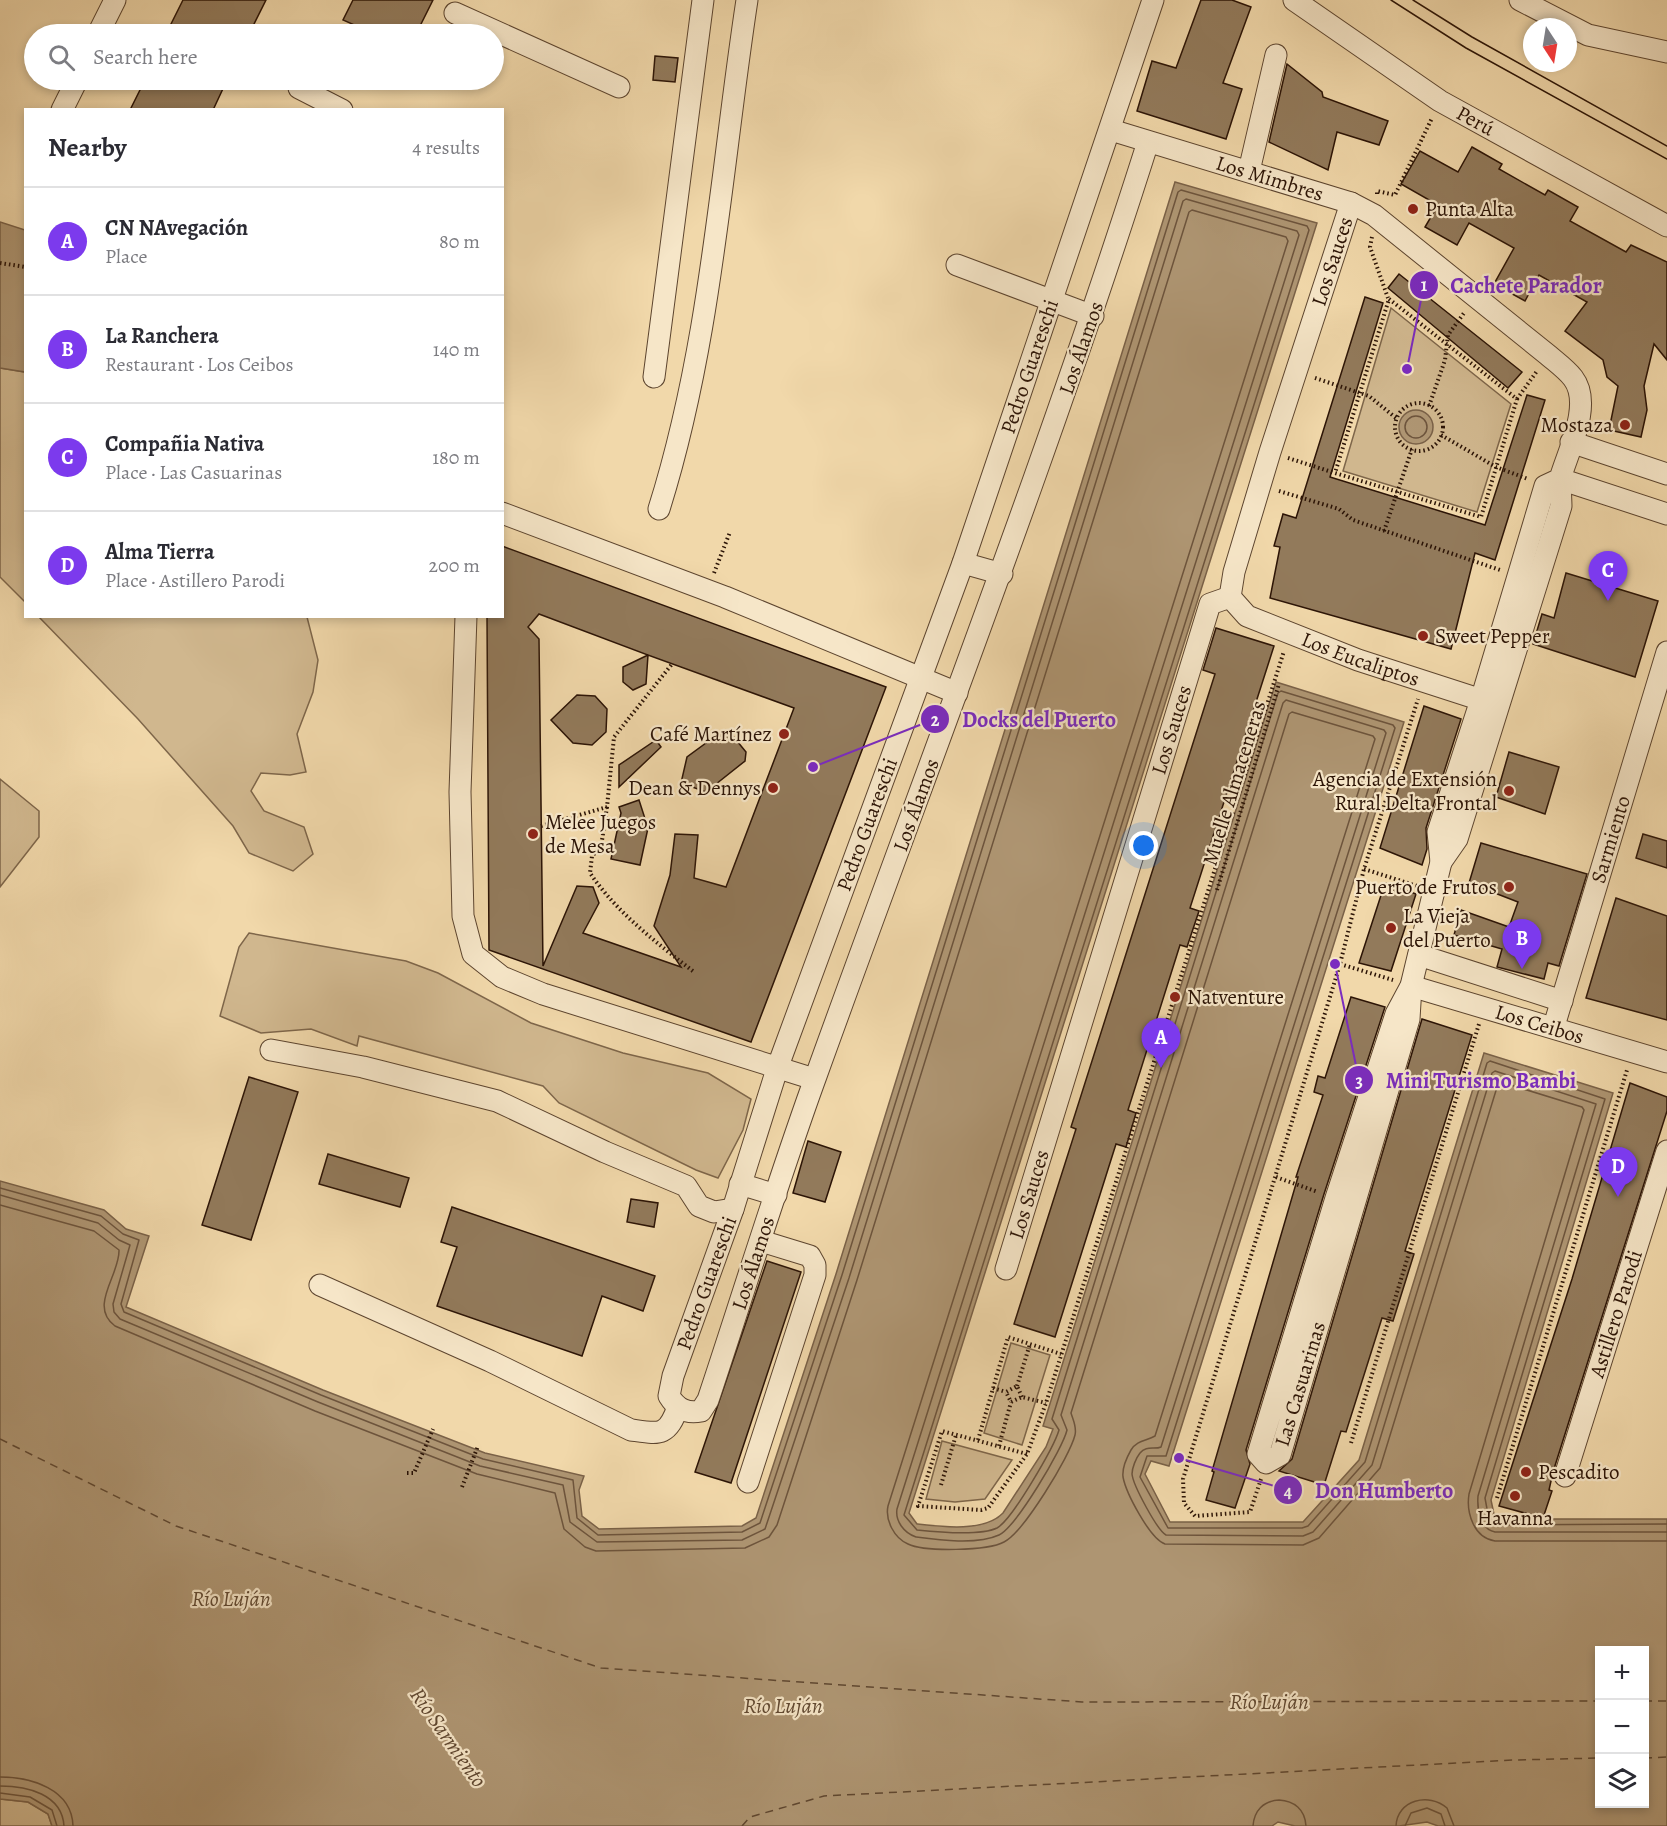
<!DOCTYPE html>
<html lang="en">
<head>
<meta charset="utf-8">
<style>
  :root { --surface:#fff; --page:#f7f7f7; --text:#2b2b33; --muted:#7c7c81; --line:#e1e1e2; --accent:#7c3aed }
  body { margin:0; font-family:Alegreya,serif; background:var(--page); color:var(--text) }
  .controls { position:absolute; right:18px; bottom:18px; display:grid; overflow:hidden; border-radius:0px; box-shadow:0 3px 9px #0003 }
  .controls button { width:54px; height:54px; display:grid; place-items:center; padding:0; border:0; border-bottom:2px solid var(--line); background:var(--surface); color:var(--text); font:30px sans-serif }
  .compass { position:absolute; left:1523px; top:18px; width:54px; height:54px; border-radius:50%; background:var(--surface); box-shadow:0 3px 9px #0003; rotate:168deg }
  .you { position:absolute; left:1144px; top:846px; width:21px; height:21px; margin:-15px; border:4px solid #fff; border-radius:50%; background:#1a73e8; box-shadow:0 0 0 9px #1a73e833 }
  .badge { display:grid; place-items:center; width:39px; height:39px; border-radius:50%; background:var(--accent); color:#fff; font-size:20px; font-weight:700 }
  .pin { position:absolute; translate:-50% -50px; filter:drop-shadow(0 2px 3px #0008) }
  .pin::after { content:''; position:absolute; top:32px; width:21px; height:18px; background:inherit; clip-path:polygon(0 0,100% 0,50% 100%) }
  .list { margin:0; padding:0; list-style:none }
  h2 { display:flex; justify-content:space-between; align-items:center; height:78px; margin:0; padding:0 24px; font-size:26px }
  h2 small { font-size:20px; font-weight:400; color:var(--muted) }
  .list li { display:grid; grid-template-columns:39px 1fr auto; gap:18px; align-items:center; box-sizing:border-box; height:108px; padding:0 24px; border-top:2px solid var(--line) }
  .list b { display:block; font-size:22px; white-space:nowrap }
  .list p { margin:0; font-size:20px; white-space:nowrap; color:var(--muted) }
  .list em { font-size:20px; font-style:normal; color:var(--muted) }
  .icon { flex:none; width:33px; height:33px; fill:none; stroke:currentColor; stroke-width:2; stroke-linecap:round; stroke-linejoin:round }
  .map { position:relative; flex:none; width:1667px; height:1826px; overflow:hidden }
  .search { position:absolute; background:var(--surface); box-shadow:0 3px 9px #0003; left:24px; top:24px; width:480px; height:66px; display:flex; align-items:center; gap:15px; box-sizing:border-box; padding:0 21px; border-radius:33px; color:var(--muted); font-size:22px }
  .panel { position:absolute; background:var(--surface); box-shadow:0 3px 9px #0003; left:24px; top:108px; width:480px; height:510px; border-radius:0px }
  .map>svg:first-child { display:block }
  .green { fill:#d0b78e; stroke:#7e664a; stroke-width:1.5 }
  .water { fill:#ae9572; stroke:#7a6147; stroke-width:1.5; fill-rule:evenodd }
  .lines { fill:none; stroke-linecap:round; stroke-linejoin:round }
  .shore { stroke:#6d543c; stroke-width:1.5 }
  .ferry { stroke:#604831; stroke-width:1.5; stroke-dasharray:8 6; stroke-linecap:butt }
  .building { fill:#927a5b; stroke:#2c1406; stroke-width:1.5; fill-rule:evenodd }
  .minor-casing { stroke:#5d452f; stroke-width:23 }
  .path { stroke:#2c1406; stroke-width:4; stroke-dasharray:1.5 3; stroke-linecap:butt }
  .minor { stroke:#f6e6c8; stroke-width:21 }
  .tram { stroke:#2c1406; stroke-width:1.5 }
  .poi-dot { fill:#8f2418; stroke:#f6e6c8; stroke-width:2 }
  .labels { text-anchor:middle; stroke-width:4.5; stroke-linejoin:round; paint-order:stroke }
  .street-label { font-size:21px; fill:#2c1406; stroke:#f6e6c8 }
  .poi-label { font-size:21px; fill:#2c1406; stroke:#f6e6c8; text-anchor:start }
  .water-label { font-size:22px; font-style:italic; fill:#604831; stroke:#f6e6c8 }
  .leader { fill:none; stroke:#7b2cbf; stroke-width:2 }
  .callout-dot { fill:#7b2cbf; stroke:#f6e6c8; stroke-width:2 }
  .mark-label { font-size:18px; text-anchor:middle; font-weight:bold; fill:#fff }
  .callout-label { font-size:22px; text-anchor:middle; font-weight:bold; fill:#7b2cbf; stroke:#f6e6c8; stroke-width:4.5; stroke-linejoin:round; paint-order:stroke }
</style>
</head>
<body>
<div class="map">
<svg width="1667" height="1826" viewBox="0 0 1667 1826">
  <rect width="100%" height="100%" fill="#f1d8aa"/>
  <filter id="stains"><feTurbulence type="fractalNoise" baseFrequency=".00333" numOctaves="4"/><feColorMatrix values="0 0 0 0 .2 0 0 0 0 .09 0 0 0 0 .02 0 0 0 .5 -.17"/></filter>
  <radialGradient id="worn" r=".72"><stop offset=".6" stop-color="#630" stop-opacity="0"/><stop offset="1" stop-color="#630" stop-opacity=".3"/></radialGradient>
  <g class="green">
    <polygon points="1391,308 1511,404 1477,512 1343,471"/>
    <polygon points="0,368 25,372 25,602 0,577"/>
    <polygon points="39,617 307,617 318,660 313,692 297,734 306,772 290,775 261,773 251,791 264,811 304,827 313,854 293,871 249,853 233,826 138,719"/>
    <polygon points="0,779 39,811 39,837 0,887"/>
    <polygon points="249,933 406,961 438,973 531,1023 623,1053 708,1073 751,1099 743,1130 718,1178 696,1170 559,1103 543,1086 359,1036 357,1046 311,1029 261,1033 220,1016 239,947"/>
    <polygon points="1011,1343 1050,1355 1022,1445 984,1433"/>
    <polygon points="942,1441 1012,1460 985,1499 955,1502 926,1499"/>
    <polygon points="0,1799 28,1802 48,1814 52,1826 0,1826"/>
  </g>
  <g class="water">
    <path d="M1175 182 1317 223 909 1513 917 1524C943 1527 985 1532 1003 1513L1046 1447 1053 1429 1043 1426 1276 682 1404 722 1169 1466 1151 1461 1145 1474 1170 1522H1303L1359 1460 1484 1053 1613 1093 1491 1500 1495 1519H1667V1826H1438L1427 1822 1399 1826H1295L1278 1822 1272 1826H52L48 1814 28 1802 0 1799V1181L104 1210 126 1229 149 1236 126 1307 323 1390 485 1453 584 1476 579 1490 582 1516 599 1529 742 1526 756 1518 836 1274ZM1644 1650V1804H1600V1650Z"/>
    <polygon points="0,222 25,230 25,372 0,368"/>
    <circle cx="1416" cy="427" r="17"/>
  </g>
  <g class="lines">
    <g class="shore">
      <circle cx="1416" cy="427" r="11"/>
      <path d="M0 1188 101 1216 123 1234 139 1240 121 1304 124 1312 321 1395 483 1459 573 1480 577 1518 598 1535 742 1532 760 1523 842 1275 1178 192 1181 190 1307 226 1309 230 904 1515 917 1530C936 1532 980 1536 997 1528 1012 1520 1054 1447 1059 1430L1052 1419 1278 693 1281 691 1393 725 1395 728 1166 1456H1147L1140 1477 1168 1528H1302L1308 1526 1365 1462 1487 1063 1490 1061 1605 1099 1485 1498 1489 1520 1496 1525 1667 1524"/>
      <path d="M0 1195 98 1223 119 1240 130 1245 113 1304 114 1312 120 1319 318 1402 480 1466 563 1485 570 1522 597 1542 742 1540 765 1529 849 1278 1183 201 1186 199 1297 231 1299 235 897 1509C895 1521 904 1533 916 1537 939 1540 977 1545 999 1535 1016 1527 1063 1448 1067 1430L1061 1415 1283 703 1286 700 1384 730 1386 733 1161 1447C1155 1450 1146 1445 1140 1453 1136 1458 1132 1468 1132 1474 1133 1485 1157 1530 1166 1535L1303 1536 1313 1532 1372 1465 1492 1073 1495 1071 1596 1104 1478 1496C1477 1510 1480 1529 1495 1532H1667"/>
      <path d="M0 1205 94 1231 119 1250C120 1275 88 1306 115 1326L315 1411 477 1474 555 1493 564 1529 585 1547 596 1551 745 1548 769 1537 777 1525 857 1280 1189 212 1192 210 1286 237 1288 241 888 1506C885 1520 894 1538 908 1544 924 1552 988 1551 1004 1542 1023 1533 1070 1456 1075 1435 1077 1427 1073 1420 1071 1413L1289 714 1292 712 1373 736 1375 739 1155 1436C1147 1441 1137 1440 1131 1450 1127 1457 1122 1468 1123 1477 1126 1493 1150 1539 1165 1544L1303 1545 1319 1538 1380 1468 1498 1084 1501 1082 1582 1107 1584 1110 1469 1494C1466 1513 1474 1538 1495 1541H1667"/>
      <path d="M0 1777C31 1777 72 1789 73 1826"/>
      <path d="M0 1786C27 1786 62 1794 64 1826"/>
      <polyline points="0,1793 30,1797 52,1810 57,1826"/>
      <path d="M1253 1826C1254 1811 1263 1801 1279 1800 1294 1801 1305 1809 1306 1826"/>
      <path d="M1396 1826C1397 1800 1429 1792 1447 1808L1454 1826"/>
      <polyline points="1405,1826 1411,1813 1427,1808 1441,1814 1445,1826"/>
    </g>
    <g class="ferry">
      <polyline points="0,1439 176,1526 601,1668 1082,1702 1600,1701"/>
      <polyline points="1644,1701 1667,1701"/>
      <polyline points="1644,1758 1667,1757"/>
      <polyline points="742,1826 750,1817 824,1796 1514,1760 1600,1758"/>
    </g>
  </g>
  <g class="building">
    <polygon points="183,0 266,0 249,34 166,34"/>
    <polygon points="353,0 433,0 416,34 355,34 359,27 343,20"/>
    <polygon points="1201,0 1232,0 1251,7 1223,83 1242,89 1226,139 1137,111 1152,61 1176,68"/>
    <polygon points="655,56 678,58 675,82 653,80"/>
    <polygon points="1287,64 1322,92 1323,97 1388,121 1379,145 1337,132 1328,170 1269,142"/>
    <polygon points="145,80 227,80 213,110 130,110"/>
    <polygon points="1472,147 1502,164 1499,169 1545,195 1548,190 1578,207 1570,221 1626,252 1631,245 1667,262 1667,360 1654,344 1644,386 1647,410 1641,437 1609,430 1618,386 1607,377 1603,360 1565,331 1587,302 1539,275 1525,301 1494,284 1514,248 1469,223 1457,245 1425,227 1438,205 1401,184 1420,151 1458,172"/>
    <polygon points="1399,274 1522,372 1508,388 1388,288"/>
    <polygon points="1365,297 1383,303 1330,477 1485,525 1527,395 1545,400 1495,560 1475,553 1451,649 1270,598 1280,547 1274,546 1283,514 1296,518"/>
    <path d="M502 546 886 687 751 1042 489 950 487 616H502ZM539 614 648 655 623 667V682L633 690 646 684 648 655 794 708 726 887 694 878 698 835 675 834 670 875 654 926 681 967 583 933 599 903 593 887 577 886 543 966 539 639 528 627Z"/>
    <polygon points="1566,573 1658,601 1635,677 1533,644 1542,614 1554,618"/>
    <polygon points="1216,628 1274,646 1190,908 1199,911 1187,947 1180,945 1128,1110 1136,1113 1126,1147 1116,1144 1055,1337 1014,1324 1076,1129 1071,1127 1215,674 1203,670"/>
    <polygon points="577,695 595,696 607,709 606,732 592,745 573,743 551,720"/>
    <polygon points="1424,706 1461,719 1426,828 1427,849 1422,865 1380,848"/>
    <polygon points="721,732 732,735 746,752 745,761 706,792 681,783 687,757"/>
    <polygon points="656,740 661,747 619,787 619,765"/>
    <polygon points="1509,752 1559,767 1545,814 1496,797"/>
    <polygon points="639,800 648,828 640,865 611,859 621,813 619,807"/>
    <polygon points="1643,834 1667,841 1667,868 1636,858"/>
    <polygon points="1481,843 1587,874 1559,966 1548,963 1544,979 1497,967 1502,949 1454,935 1461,910 1509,927 1518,902 1469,883"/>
    <polygon points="1385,883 1416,894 1391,971 1359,963"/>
    <polygon points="1616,898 1667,916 1667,1020 1586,998"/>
    <polygon points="1351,997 1385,1007 1324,1194 1246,1450 1250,1464 1235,1508 1206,1500 1214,1472 1212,1471 1298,1177 1296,1177 1323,1095 1314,1092 1318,1076 1325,1078"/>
    <polygon points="1422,1019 1472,1035 1405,1251 1414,1254 1393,1321 1382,1318 1346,1432 1341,1431 1324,1485 1279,1471 1292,1459"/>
    <polygon points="249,1077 298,1092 251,1240 202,1225"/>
    <polygon points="1630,1083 1667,1097 1667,1111 1553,1472 1549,1490 1552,1491 1543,1518 1499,1506 1572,1279"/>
    <polygon points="808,1141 841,1152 825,1202 793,1193"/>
    <polygon points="328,1154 409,1178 400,1207 319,1184"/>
    <polygon points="631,1199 658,1203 654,1227 627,1222"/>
    <polygon points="452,1207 655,1276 643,1311 602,1296 582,1356 437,1306 457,1247 441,1242"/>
    <polygon points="767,1261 801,1272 731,1483 695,1472"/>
  </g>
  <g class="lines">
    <g class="minor-casing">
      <g id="minor">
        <path id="s1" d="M1294 0 1440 101 1667 226"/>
        <polyline points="1520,0 1588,35 1667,52"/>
        <polyline points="455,13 619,87"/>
        <polyline points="98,34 115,0"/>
        <polyline points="299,88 342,110"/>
        <polyline points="62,110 77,80"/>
        <path id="s2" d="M1111 130 1351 203 1374 215 1548 355C1556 362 1566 369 1573 378 1593 404 1568 451 1560 479L1545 486 1481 700 1438 832 1441 862 1411 986 1409 1019 1280 1455 1266 1463 1258 1454 1336 1198 1396 1014 1411 986"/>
        <path id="s3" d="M1148 142C1048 457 928 765 816 1076 777 1183 744 1292 708 1400L701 1411C687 1414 677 1409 669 1396L673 1376 733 1209 778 1066 963 563 1153 0"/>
        <polyline points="1249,171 1276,55"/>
        <polyline points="957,265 1093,316"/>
        <polyline points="654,377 703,0"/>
        <polyline points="1571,442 1667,474"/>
        <path d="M659 509C711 344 721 170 747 0"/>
        <polyline points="502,513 725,597 957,693"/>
        <polyline points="963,563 1002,574"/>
        <path id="s4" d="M1230 597 1234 572 1270 452 1351 203"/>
        <path id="s5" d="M1230 597 1247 616 1358 660 1494 704"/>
        <polyline points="466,616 460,792 463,916 473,954 502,977 543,994 814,1079"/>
        <polyline points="1441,862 1457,839 1561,506 1560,479 1667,514"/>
        <polyline points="1419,955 1562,1001"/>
        <path id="s6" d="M1411 986 1667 1062"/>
        <path id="s7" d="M1554 1026 1667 652"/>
        <polyline points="271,1050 363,1067 497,1101 605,1152 686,1186 699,1206 714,1212 733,1209"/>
        <polyline points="740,1184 776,1195"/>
        <path id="s8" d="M1006 1269 1210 604 1230 597"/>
        <path d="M320 1285 490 1361 631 1430C660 1434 667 1437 678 1407"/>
        <path id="s9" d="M1565 1476 1667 1151"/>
        <polyline points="748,1482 815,1275 815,1265 810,1256 761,1241"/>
      </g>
    </g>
    <g class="path">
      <polyline points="1377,194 1377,191 1395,195 1432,118"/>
      <polyline points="1372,237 1370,247 1388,298"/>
      <polyline points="0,263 26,267"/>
      <polygon points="1389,299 1517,399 1481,517 1335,473"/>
      <polyline points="1315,378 1369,396 1396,418"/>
      <polyline points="1517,399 1537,371"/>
      <circle cx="1419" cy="427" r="24"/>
      <polyline points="1429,406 1445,360 1448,335 1464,313"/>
      <polyline points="1441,435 1496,467 1528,479"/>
      <polyline points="1288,458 1335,473"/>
      <polyline points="1279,491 1339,509 1353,520 1500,570"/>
      <polyline points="1384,531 1412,449"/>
      <polyline points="714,573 730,532"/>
      <path d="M607 807 601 847 592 856 590 873C617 913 657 943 694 972"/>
      <polyline points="541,826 607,807 614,737 672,664"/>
      <polyline points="1364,869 1417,886"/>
      <polyline points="1217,890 1279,684"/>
      <polyline points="1340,964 1393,980"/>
      <polyline points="1276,1177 1318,1192"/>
      <polyline points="1017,1386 1030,1344"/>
      <polyline points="993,1388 1006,1392"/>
      <polyline points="1022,1397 1017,1386 1006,1392 1011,1402 1022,1397 1046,1403"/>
      <polyline points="978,1440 1008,1337 1061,1354"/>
      <polyline points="1351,1443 1479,1024"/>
      <polyline points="999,1446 1011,1402"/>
      <polyline points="1027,1454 942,1431 918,1506 981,1510 988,1508 1027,1454 1046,1403 1284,651"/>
      <polyline points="407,1473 414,1473 433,1429"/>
      <polyline points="1261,1479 1250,1512 1195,1516 1184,1503 1183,1479 1340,964 1364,869 1418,699"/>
      <polyline points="941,1485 956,1435"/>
      <polyline points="462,1487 478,1446"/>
      <polyline points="1497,1498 1627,1070"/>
    </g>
    <use href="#minor" class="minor"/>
    <g class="tram">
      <polyline points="1391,0 1466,48 1667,159"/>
      <polyline points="1413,0 1472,37 1667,146"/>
    </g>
  </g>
  <g class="poi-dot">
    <circle cx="1413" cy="209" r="6"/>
    <circle cx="1625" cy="425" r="6"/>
    <circle cx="1423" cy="636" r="6"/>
    <circle cx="784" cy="734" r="6"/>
    <circle cx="773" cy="788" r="6"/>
    <circle cx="1509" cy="791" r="6"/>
    <circle cx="533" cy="834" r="6"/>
    <circle cx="1509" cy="887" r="6"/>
    <circle cx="1391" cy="928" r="6"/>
    <circle cx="1175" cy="997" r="6"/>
    <circle cx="1526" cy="1472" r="6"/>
    <circle cx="1515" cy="1496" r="6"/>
  </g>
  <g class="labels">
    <g class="street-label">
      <text dy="7" stroke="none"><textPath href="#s1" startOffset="218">Perú</textPath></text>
      <text dy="7" stroke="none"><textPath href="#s2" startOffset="166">Los Mimbres</textPath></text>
      <text dy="7" stroke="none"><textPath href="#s4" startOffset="351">Los Sauces</textPath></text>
      <text transform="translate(1081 348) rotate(-71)" y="7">Los Álamos</text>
      <text dy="7" stroke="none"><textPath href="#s3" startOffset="2475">Pedro Guareschi</textPath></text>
      <text dy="7" stroke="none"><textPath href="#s5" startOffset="147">Los Eucaliptos</textPath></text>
      <text dy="7" stroke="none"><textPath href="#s8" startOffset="564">Los Sauces</textPath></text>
      <text transform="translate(1234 783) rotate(-73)" y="7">Muelle Almaceneras</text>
      <text transform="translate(916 805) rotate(-70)" y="7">Los Álamos</text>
      <text dy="7" stroke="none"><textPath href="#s3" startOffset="1989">Pedro Guareschi</textPath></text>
      <text dy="7" stroke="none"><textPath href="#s7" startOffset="195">Sarmiento</textPath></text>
      <text dy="7" stroke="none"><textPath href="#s6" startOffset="134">Los Ceibos</textPath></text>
      <text dy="7" stroke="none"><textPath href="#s8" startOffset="78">Los Sauces</textPath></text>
      <text transform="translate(753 1263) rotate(-72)" y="7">Los Álamos</text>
      <text dy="7" stroke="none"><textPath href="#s3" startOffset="1503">Pedro Guareschi</textPath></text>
      <text dy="7" stroke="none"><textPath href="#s9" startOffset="170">Astillero Parodi</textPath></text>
      <text transform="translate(1300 1384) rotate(-73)" y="7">Las Casuarinas</text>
    </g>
    <g class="poi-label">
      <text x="1425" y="216">Punta Alta</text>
      <text x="1613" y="432" text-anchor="end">Mostaza</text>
      <text x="1435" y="643">Sweet Pepper</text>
      <text x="772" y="741" text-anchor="end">Café Martínez</text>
      <text x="1497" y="786" text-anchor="end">Agencia de Extensión<tspan x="1497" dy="24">Rural Delta Frontal</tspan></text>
      <text x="761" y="795" text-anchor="end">Dean &amp; Dennys</text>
      <text x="545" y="829">Melee Juegos<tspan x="545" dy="24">de Mesa</tspan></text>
      <text x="1497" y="894" text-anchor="end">Puerto de Frutos</text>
      <text x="1403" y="923">La Vieja<tspan x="1403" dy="24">del Puerto</tspan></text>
      <text x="1187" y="1004">Natventure</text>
      <text x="1538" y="1479">Pescadito</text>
      <text x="1515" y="1525" text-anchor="middle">Havanna</text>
    </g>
    <g class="water-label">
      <text x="231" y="1606">Río Luján</text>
      <text x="1269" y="1709">Río Luján</text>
      <text x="783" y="1713">Río Luján</text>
      <text transform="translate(449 1737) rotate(55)" y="8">Río Sarmiento</text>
    </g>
  </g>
  <path class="leader" d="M1407 369L1424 285M813 767L935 719M1335 964L1359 1080M1179 1458L1288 1490"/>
  <g class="callout-dot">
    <circle cx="1407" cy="369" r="6"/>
    <circle cx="813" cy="767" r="6"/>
    <circle cx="1335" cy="964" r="6"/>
    <circle cx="1179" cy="1458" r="6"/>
    <circle cx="1424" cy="285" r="15"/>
    <circle cx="935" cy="719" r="15"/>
    <circle cx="1359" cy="1080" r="15"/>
    <circle cx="1288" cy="1490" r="15"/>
  </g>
  <g class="mark-label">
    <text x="1424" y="291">1</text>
    <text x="935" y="726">2</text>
    <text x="1359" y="1087">3</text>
    <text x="1288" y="1497">4</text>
  </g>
  <g class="callout-label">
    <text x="1526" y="293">Cachete Parador</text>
    <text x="1039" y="727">Docks del Puerto</text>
    <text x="1481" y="1088">Mini Turismo Bambi</text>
    <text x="1384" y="1498">Don Humberto</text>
  </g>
  <rect width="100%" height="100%" filter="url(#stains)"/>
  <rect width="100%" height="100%" fill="url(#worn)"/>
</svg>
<div class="controls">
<button>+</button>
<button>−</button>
<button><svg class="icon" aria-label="layers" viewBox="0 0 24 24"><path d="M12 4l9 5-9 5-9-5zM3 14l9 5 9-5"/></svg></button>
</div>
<svg class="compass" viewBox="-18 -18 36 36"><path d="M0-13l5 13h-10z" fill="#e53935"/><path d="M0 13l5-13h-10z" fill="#7c7c81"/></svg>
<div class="you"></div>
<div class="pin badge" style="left:1161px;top:1068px">A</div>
<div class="pin badge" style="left:1522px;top:969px">B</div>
<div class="pin badge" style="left:1608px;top:601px">C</div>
<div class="pin badge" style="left:1618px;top:1197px">D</div>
<div class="search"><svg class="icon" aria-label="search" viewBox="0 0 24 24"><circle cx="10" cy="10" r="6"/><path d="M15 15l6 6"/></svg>Search here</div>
<section class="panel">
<h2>Nearby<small>4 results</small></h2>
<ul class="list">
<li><span class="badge">A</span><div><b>CN NAvegación</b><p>Place</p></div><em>80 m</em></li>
<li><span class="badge">B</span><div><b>La Ranchera</b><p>Restaurant · Los Ceibos</p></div><em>140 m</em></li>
<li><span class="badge">C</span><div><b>Compañia Nativa</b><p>Place · Las Casuarinas</p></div><em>180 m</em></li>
<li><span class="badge">D</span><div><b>Alma Tierra</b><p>Place · Astillero Parodi</p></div><em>200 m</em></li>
</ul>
</section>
</div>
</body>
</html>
